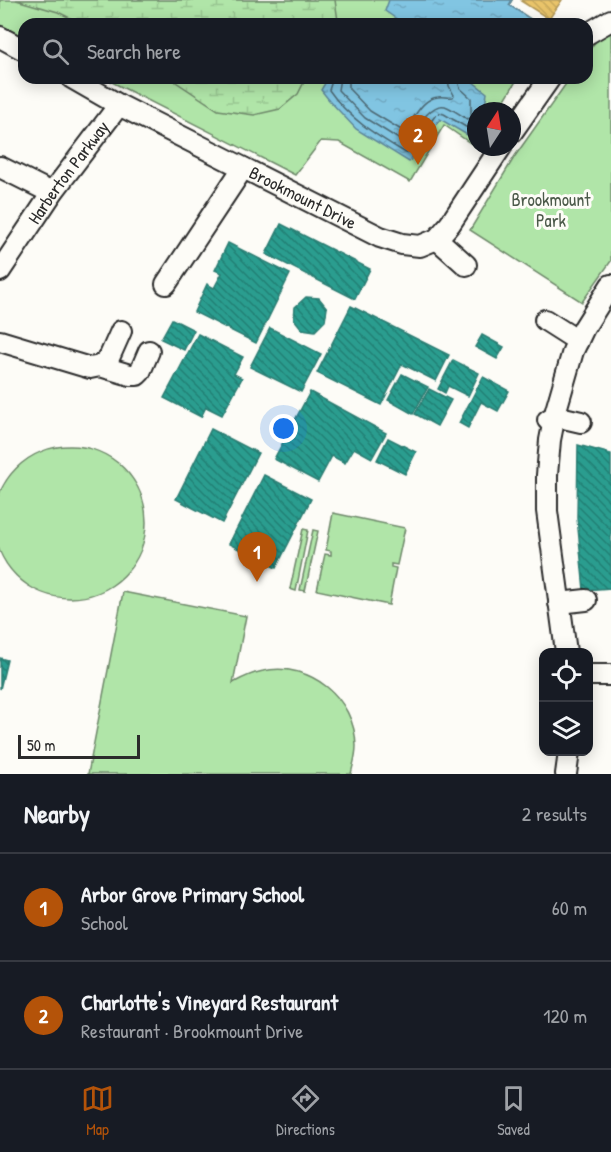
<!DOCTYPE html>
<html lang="en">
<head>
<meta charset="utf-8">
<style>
  :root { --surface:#171b24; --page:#242831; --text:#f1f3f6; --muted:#9ea1a6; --line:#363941; --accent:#b45309 }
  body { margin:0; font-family:"Patrick Hand",sans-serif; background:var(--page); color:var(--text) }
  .controls { position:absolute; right:18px; bottom:18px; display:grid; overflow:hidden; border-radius:12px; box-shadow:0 3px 15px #0003 }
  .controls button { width:54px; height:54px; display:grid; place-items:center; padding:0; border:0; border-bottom:2px solid var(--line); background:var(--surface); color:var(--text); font:30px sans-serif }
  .compass { position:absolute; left:467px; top:102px; width:54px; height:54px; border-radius:50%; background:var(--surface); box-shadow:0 3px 15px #0003; rotate:12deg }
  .scale { position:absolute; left:18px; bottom:15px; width:122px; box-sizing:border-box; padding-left:6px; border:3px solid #2b2b2b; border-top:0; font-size:16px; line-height:21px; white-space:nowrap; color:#2b2b2b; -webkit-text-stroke:4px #fdfcf7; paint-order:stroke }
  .you { position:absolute; left:284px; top:429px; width:21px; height:21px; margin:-15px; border:4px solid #fff; border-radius:50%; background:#1a73e8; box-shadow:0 0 0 9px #1a73e833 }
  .badge { display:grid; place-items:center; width:39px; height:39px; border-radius:50%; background:var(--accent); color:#fff; font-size:20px; font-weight:700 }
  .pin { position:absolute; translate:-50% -50px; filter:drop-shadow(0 2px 3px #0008) }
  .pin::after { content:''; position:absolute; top:32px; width:21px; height:18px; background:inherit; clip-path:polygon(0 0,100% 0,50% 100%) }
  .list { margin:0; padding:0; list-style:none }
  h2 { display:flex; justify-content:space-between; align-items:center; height:78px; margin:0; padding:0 24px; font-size:26px }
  h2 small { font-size:20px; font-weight:400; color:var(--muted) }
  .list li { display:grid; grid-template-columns:39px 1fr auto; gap:18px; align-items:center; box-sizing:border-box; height:108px; padding:0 24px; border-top:2px solid var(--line) }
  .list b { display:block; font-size:22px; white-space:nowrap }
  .list p { margin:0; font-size:20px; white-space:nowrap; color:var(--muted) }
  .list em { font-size:20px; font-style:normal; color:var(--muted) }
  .icon { flex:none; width:33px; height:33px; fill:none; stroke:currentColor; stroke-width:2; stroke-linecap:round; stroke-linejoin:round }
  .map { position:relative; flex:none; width:611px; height:774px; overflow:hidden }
  .search { position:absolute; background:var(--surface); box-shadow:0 3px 15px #0003; left:18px; right:18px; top:18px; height:66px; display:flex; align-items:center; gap:15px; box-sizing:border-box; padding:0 21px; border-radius:18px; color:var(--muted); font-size:22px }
  .sheet { height:294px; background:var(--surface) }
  nav { display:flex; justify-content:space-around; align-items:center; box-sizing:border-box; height:84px; border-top:2px solid var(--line); background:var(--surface); font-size:16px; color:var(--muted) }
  nav a { display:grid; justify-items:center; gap:3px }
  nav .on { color:var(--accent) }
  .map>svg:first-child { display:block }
  .green { fill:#b0e5a8; stroke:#6e886a; stroke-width:1.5 }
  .wetland { fill:url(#wetland-marsh); stroke:#6e886a; stroke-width:1.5 }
  .water { fill:url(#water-ripples); stroke:#5f8799; stroke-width:1.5 }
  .homes { fill:url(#homes-back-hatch); stroke:#b09657; stroke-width:1.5 }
  .schools { fill:url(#schools-back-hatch); stroke:#2a7b71; stroke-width:1.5 }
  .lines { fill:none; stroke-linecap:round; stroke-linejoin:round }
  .shore { stroke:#4d6974; stroke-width:1.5 }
  .minor-casing { stroke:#2b2b2b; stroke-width:24 }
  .minor { stroke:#fdfcf7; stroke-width:20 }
  .labels { text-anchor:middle; stroke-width:6; stroke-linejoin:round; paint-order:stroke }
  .street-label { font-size:18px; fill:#2b2b2b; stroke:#fdfcf7 }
  .park-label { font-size:18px; fill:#4c5a4a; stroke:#fdfcf7 }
</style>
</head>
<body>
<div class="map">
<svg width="611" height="774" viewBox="0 0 611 774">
  <defs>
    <pattern id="wetland-marsh" width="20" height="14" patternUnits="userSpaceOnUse" patternTransform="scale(1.5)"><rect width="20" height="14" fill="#b0e5a8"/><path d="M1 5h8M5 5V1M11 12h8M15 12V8" fill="none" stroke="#98c591"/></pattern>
    <pattern id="water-ripples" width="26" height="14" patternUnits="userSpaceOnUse" patternTransform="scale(1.5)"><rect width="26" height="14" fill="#81c5e2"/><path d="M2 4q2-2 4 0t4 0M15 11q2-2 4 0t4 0" fill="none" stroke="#70a9c2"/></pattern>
    <pattern id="homes-back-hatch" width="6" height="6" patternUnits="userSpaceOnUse" patternTransform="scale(1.5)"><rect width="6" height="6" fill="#e9c46a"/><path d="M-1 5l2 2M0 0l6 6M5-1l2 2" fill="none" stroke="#c8a95c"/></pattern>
    <pattern id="schools-back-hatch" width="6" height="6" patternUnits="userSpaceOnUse" patternTransform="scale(1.5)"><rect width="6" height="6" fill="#2a9d8f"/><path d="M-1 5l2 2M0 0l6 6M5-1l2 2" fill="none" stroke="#248075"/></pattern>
  </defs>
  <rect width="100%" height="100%" fill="#fdfcf7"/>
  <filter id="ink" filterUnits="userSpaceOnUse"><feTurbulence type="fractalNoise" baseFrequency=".0167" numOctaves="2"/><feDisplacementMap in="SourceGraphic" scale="12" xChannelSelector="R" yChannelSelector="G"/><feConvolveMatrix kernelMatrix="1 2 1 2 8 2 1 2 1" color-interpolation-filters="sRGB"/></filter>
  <g filter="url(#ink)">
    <g class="green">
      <polygon points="0,0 512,0 509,5 538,24 24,24 24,37 0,25"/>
      <path d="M611 30V261L582 302 470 230 515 156 570 78H587C587 51 587 45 611 30Z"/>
      <polygon points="104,78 518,78 498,111 476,111 476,147 444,125 410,182 339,142 321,141 295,175"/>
      <circle cx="70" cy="522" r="76"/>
      <polygon points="333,513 405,528 397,565 391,564 391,567 396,568 389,605 317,590 325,554 331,555 331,551 326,550"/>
      <polygon points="303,529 308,530 296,591 290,589"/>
      <polygon points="313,530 318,531 305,591 300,590"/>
      <path d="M123 592 246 616 233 683C242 678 252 673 263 671 310 661 355 698 356 746 356 756 353 765 351 774H88Z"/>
    </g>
    <g class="wetland">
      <polygon points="16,0 335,0 338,21 337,24 82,24 58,12"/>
      <polygon points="170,78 306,78 298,94 280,109 254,115 218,110"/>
    </g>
    <g class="water">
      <polygon points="389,0 512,0 509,5 538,24 404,24 385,11"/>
      <polygon points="328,78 468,78 487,93 484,111 476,111 476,136 474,139 440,119 409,162 356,129 329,100 321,90"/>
    </g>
    <polygon class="homes" points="522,0 562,0 549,19 521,1"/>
    <g class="schools">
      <polygon points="281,224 370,269 355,299 266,254"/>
      <polygon points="228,243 290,274 256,343 194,312 207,284 214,288 222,273 215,270"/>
      <polygon points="306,297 319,298 327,308 325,321 315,331 302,329 294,319 295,307"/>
      <polygon points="351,306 449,355 436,381 402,364 381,405 317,373"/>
      <polygon points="172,319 194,330 184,350 161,339"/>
      <polygon points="270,328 321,354 301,392 250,367"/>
      <polygon points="198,334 243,357 234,374 242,378 222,415 206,407 201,417 164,398"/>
      <polygon points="482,335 504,347 497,359 475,347"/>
      <polygon points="453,360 479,373 468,396 448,386 445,393 438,389"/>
      <polygon points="402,374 428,387 413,414 388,400"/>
      <polygon points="483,377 509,391 498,411 481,402 468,428 459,423"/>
      <polygon points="429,389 451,400 437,426 415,414"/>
      <polygon points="310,392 386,433 372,458 354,448 345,463 332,456 318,482 274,459"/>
      <polygon points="211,429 258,453 222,523 176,499"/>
      <polygon points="388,438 416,452 405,474 377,460"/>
      <polygon points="578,445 611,454 611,588 584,590 577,518"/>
      <polygon points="264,475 311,499 276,568 229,544"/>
      <polygon points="0,658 7,660 0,689"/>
    </g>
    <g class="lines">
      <g class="shore">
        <path d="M333 78 329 90C349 119 376 135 406 153L409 152 435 116 439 113 444 114 476 133"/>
        <path d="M340 78 338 90 365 118 405 143 407 142C415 131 430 102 445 106 453 109 460 115 467 119L471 118V98L460 88 457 78"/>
        <path d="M349 78V89L370 111 403 131C414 121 420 99 438 97 443 96 448 98 453 97L454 95 449 86 448 78"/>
      </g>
      <g class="minor-casing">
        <g id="minor">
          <polyline points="587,34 611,20"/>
          <polyline points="0,37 24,50"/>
          <path id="s1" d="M72 78 119 105 380 237 402 244 420 246 437 239 450 224 501 147"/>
          <polyline points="512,132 550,78"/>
          <polyline points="0,167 52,193"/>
          <polyline points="437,239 466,265"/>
          <path id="s2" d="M0 271 52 193 119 105"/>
          <polyline points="166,284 243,168"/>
          <polyline points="545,320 578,341"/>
          <polyline points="0,341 90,368 100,366 109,358 121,331"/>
          <polyline points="100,366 130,375 137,375 140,372 149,351"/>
          <polyline points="548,420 555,416 581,422"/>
          <polyline points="559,603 586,600"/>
          <polyline points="566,652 547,511 547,475 550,440 556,410 573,351 584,328 611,285"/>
          <polyline points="588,675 611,675"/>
          <polyline points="566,774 569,752"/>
        </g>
      </g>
      <use href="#minor" class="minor"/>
    </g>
  </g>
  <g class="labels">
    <g class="street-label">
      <text dy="6" stroke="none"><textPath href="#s2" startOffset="120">Harberton Parkway</textPath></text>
      <text dy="6" stroke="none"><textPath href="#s1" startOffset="260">Brookmount Drive</textPath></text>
    </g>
    <g class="park-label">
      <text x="551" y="206">Brookmount<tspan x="551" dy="21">Park</tspan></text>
    </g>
  </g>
</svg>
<div class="controls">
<button><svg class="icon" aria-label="locate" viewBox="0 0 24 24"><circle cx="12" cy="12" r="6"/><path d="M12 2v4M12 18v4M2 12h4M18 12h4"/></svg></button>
<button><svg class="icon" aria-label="layers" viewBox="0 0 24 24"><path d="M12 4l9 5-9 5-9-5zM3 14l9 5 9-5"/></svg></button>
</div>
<svg class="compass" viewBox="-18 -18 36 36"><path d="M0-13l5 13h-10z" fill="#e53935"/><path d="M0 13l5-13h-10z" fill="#9ea1a6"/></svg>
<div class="scale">50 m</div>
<div class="you"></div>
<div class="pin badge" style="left:257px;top:582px">1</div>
<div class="pin badge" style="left:418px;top:165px">2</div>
<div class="search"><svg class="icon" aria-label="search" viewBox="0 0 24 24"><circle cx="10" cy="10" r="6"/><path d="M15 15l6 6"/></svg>Search here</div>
</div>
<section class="sheet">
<h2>Nearby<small>2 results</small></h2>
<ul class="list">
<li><span class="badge">1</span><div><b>Arbor Grove Primary School</b><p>School</p></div><em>60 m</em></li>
<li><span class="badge">2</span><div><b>Charlotte's Vineyard Restaurant</b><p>Restaurant · Brookmount Drive</p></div><em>120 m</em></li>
</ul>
</section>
<nav>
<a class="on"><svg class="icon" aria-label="map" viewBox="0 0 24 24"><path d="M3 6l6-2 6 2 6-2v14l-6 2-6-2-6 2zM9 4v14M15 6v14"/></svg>Map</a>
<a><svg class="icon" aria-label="directions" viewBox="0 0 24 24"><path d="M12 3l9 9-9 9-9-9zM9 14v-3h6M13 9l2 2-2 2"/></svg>Directions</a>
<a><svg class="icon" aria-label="saved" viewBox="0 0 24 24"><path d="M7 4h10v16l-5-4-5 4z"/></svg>Saved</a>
</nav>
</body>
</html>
